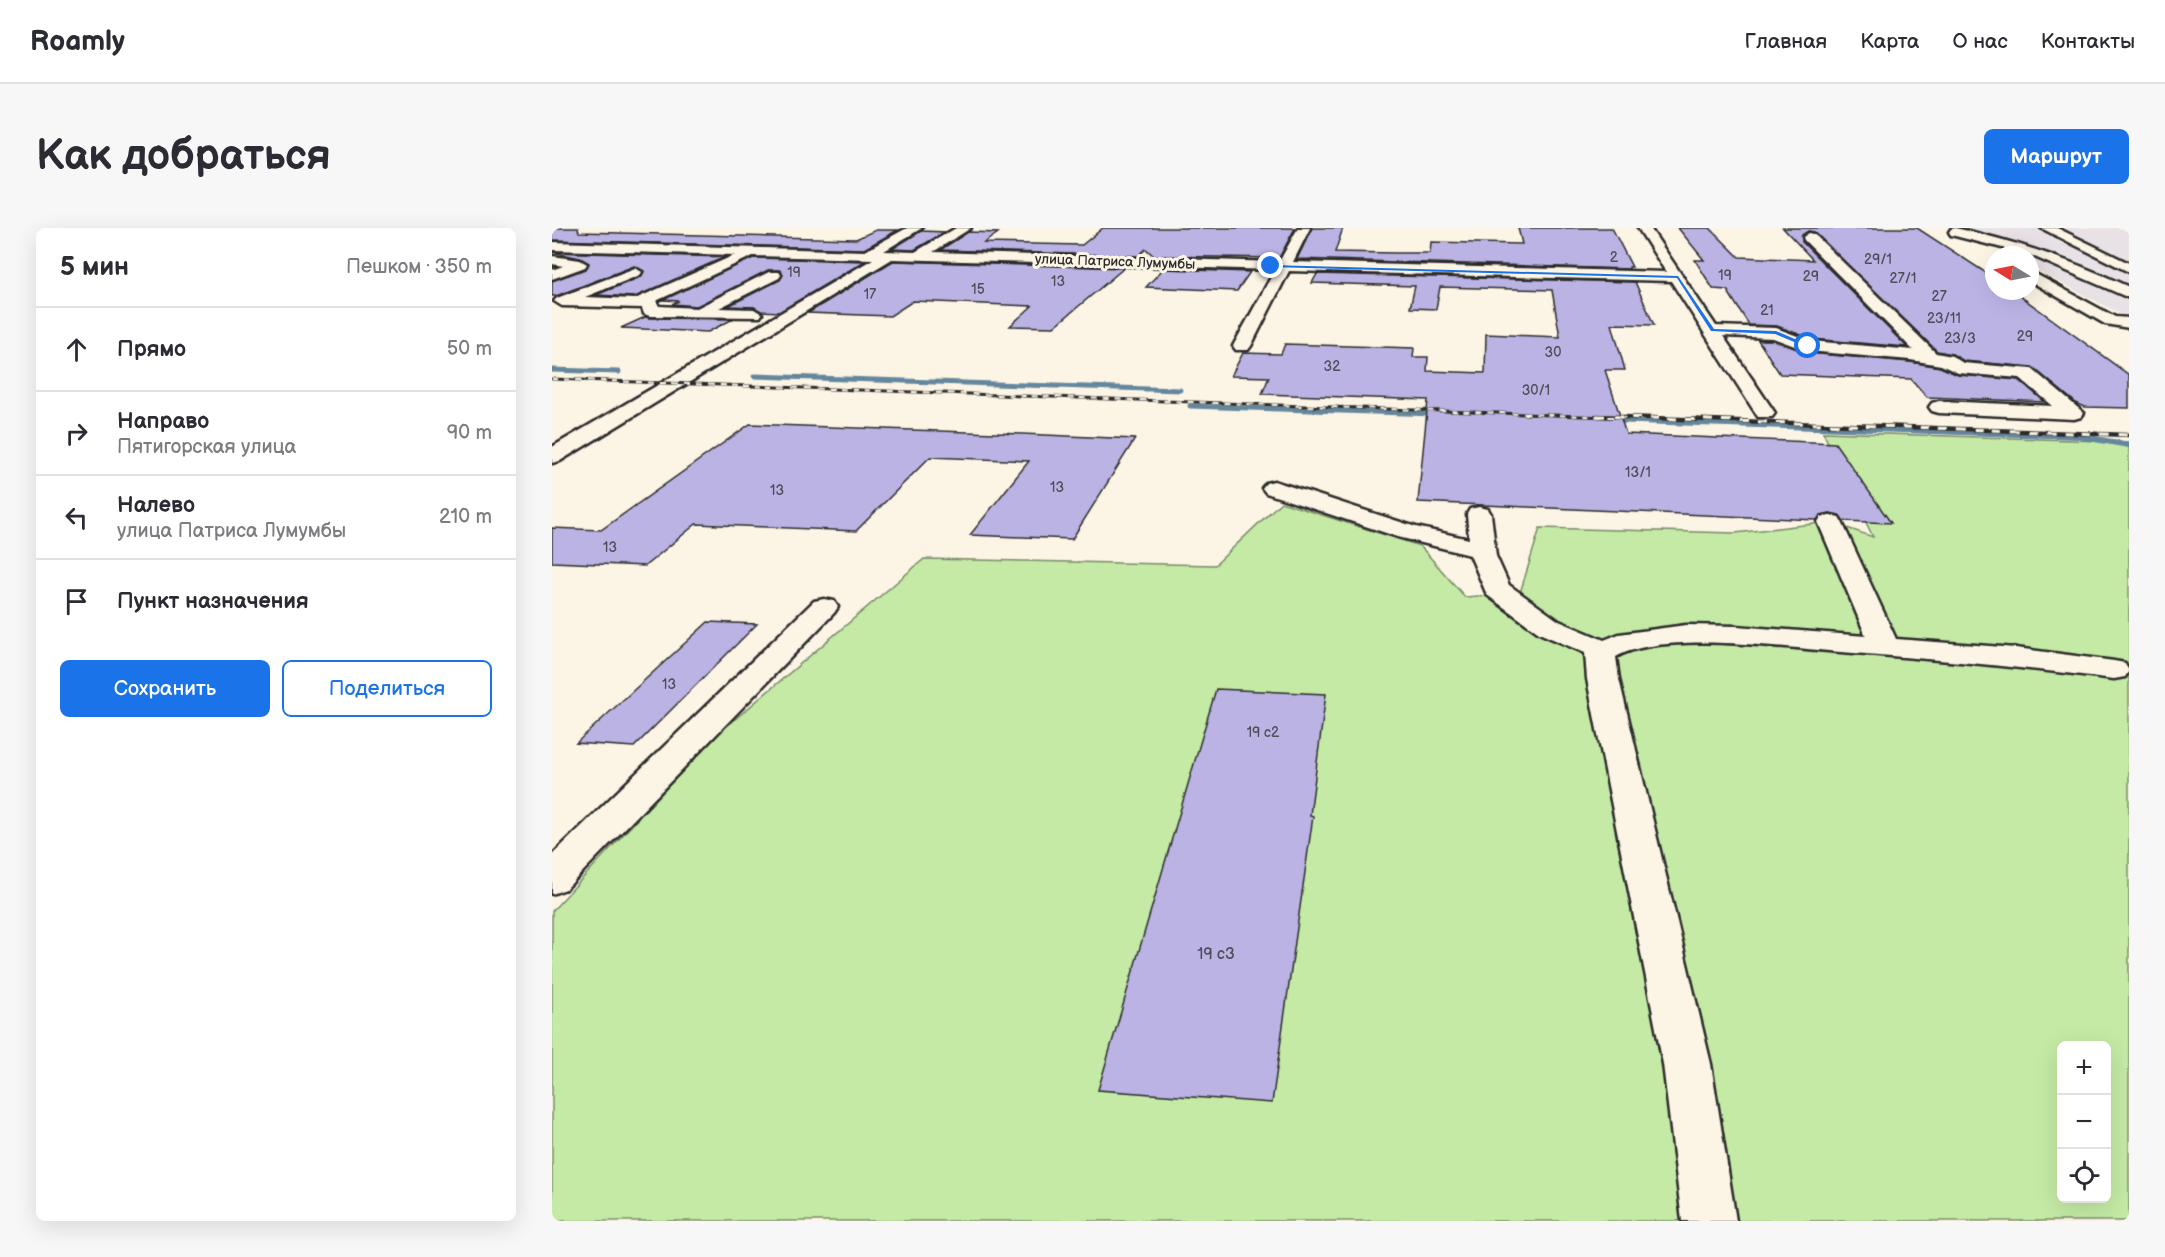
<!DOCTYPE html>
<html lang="ru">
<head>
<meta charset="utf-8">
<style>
  :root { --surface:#fff; --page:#f7f7f7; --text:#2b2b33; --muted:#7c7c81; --line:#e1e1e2; --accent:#1a73e8 }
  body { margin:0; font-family:"Balsamiq Sans",sans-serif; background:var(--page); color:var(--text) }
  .controls { position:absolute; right:18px; bottom:18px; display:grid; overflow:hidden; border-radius:9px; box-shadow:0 6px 24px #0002 }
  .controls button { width:54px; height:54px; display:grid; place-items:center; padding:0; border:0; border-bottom:2px solid var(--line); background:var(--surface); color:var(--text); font:30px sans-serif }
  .compass { position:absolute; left:1433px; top:18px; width:54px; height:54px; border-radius:50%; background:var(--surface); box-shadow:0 6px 24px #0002; rotate:280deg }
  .stop { position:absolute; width:18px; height:18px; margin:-14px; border:4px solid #1a73e8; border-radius:50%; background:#fff }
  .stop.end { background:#1a73e8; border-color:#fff; box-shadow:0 2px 6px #0008 }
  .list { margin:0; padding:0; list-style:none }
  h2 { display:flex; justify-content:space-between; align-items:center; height:78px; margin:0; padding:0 24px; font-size:26px }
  h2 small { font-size:20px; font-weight:400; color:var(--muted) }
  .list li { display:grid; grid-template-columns:39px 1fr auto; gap:18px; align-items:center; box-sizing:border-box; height:84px; padding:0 24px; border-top:2px solid var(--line) }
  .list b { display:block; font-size:22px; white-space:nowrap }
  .list p { margin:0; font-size:20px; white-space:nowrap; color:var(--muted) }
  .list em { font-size:20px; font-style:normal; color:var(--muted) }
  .actions { display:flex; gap:12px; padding:18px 24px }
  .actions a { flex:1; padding:14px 0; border:2px solid var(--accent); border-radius:9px; text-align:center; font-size:21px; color:var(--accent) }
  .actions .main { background:var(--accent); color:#fff }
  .icon { flex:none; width:33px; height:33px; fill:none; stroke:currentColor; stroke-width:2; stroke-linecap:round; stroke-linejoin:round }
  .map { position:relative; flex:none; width:1577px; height:993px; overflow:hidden; border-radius:9px }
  header { display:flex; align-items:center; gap:36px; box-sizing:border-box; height:84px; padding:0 30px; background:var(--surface); border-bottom:2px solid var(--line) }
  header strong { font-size:28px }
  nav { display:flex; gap:33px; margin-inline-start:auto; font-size:21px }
  .intro { display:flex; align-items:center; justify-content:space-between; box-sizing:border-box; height:144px; padding:0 36px }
  h1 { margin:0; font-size:42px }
  .button { padding:15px 27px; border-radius:9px; background:var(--accent); color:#fff; font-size:21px; font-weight:700 }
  main { display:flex; gap:36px; padding:0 36px }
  aside { flex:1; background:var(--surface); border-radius:9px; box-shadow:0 6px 24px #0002 }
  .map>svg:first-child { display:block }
  .built { fill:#e8e1e5 }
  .green { fill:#c4eaa5; stroke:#788a68; stroke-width:1.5; fill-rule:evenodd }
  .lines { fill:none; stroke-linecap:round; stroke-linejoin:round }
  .stream-far1 { stroke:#65879e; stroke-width:5 }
  .stream { stroke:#65879e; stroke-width:6 }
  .building { fill:#bab3e4; stroke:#2b2b2b; stroke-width:1.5 }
  .minor-casing { stroke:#2b2b2b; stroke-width:5 }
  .minor { fill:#fcf5e5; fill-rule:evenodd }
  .rail-far1-casing { stroke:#2b2b2b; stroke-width:3 }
  .rail-casing { stroke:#2b2b2b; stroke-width:4.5 }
  .rail-far1 { stroke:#fcf5e5; stroke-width:2; stroke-dasharray:6; stroke-linecap:butt }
  .rail { stroke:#fcf5e5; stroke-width:3; stroke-dasharray:9; stroke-linecap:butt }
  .route { fill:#1a73e8 }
  .labels { text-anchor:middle; stroke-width:6; stroke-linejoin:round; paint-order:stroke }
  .number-label { font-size:14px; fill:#4f4d59 }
  .far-street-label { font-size:14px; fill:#2b2b2b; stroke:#fcf5e5 }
  .near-number-label { font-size:16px; fill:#4f4d59 }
</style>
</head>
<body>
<header>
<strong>Roamly</strong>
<nav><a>Главная</a><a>Карта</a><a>О нас</a><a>Контакты</a></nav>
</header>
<div class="intro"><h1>Как добраться</h1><a class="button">Маршрут</a></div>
<main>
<aside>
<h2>5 мин<small>Пешком · 350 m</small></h2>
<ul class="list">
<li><svg class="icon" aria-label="ahead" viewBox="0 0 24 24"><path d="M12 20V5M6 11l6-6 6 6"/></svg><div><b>Прямо</b></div><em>50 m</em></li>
<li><svg class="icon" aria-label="right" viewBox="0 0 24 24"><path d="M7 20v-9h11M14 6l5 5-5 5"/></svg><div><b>Направо</b><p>Пятигорская улица</p></div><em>90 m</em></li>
<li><svg class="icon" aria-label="left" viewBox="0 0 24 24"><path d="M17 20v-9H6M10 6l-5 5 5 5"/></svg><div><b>Налево</b><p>улица Патриса Лумумбы</p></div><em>210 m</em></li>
<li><svg class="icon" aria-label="arrive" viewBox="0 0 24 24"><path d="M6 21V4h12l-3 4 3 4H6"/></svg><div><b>Пункт назначения</b></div></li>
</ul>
<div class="actions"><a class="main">Сохранить</a><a>Поделиться</a></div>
</aside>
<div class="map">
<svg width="1577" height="993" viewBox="0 0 1577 993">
  <rect width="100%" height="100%" fill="#fcf5e5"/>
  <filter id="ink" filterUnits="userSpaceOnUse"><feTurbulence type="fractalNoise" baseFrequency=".0167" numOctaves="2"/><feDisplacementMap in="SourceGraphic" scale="12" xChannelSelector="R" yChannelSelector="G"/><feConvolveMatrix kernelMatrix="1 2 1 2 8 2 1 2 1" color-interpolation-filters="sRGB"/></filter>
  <g filter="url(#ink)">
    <polygon class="built" points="1409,0 1566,0 1577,4 1577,90 1478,39 1478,27 1456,27"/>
    <path class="green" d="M1271 204 1577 214V993H0V683L162 509 372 331 663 337 729 274 868 318 913 369 968 365 988 300 1183 305 1278 294 1321 309ZM1510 818H1554V970H1510Z"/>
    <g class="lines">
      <g class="stream-far1">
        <polyline points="0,142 67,144"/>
        <polyline points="202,148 628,162"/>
        <polyline points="638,178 884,186"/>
      </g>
      <polyline class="stream" points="1057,192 1526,208 1577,217"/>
    </g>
    <g class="building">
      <polygon points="0,0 26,0 27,4 304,11 324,2 346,2 312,21 0,12"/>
      <polygon points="551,0 743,0 727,30 602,28 594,21 586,28 388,22 416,4 446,5 432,15 530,17"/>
      <polygon points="760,0 791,0 783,24 844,25 878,25 879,14 970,16 966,0 1060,0 1080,39 1077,39 1077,41 745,31"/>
      <polygon points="1126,0 1158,0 1187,29 1261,32 1231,0 1365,0 1442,50 1442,63 1461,63 1577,147 1577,180 1533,179 1524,175 1480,139 1412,133 1400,126 1385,123 1262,4 1256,3 1250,7 1250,14 1355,119 1260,111 1225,98 1197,97 1175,62 1161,61 1143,32 1152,32"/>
      <polygon points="369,3 393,4 362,22 340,21"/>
      <polygon points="0,24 173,29 83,69 44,67 89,49 92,43 82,38 4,68 0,68 0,53 34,41 37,35 28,30"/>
      <polygon points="201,30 313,33 227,84 209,83 202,79 176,78 228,52 231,46 227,42 216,42 145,78 120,76 127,73 111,72"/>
      <polygon points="341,33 572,40 502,99 458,98 480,78 361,73 338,88 256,85"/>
      <polygon points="611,41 698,44 685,63 594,59"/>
      <polygon points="765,46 1083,54 1102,97 1060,96 1073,142 1053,142 1074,206 1283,215 1339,295 1292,293 1287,287 1278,285 1269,287 1265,292 866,274 876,172 710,166 717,149 679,148 691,125 729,126 733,116 862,120 861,129 876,129 875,143 933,145 934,106 1008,109 1000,62 888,59 884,81 858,80 863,58 760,55"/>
      <polygon points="93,89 98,90 181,91 156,104 69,100"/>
      <polygon points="1206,112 1221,112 1256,125 1358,134 1388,139 1406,147 1467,152 1493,174 1375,169 1359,151 1228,146"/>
      <polygon points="198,196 470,206 583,211 520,311 418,307 477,233 378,229 304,303 144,296 93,338 0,334 0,300 49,302"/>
      <polygon points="156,394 205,396 82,519 24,515"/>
      <polygon points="664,461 774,466 758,587 761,588 720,875 546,862"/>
    </g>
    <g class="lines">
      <g class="minor-casing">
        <g id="minor">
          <polygon points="355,0 370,0 332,23 363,24 404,0 419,0 381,24 727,34 746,0 758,0 741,34 1114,44 1086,0 1098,0 1164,98 1224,100 1259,113 1361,122 1252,12 1251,9 1257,5 1262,6 1384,125 1400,128 1411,135 1480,141 1532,185 1529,189 1522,191 1387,185 1380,183 1377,179 1380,175 1387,173 1501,178 1468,150 1406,145 1389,137 1358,132 1256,123 1221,110 1171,108 1223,185 1220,189 1206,189 1119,53 737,43 699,118 696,122 684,122 681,118 723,42 340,31 8,233 0,235 0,219 321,31 201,28 104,73 107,78 145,80 217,44 227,44 229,47 227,50 167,80 202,81 210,86 208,89 98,88 92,86 90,80 10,78 2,73 5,70 83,40 90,44 88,47 33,69 83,71 183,27 0,22 0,14 313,23"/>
          <path d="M1403 0C1464 13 1521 33 1577 59V70L1478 27 1399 7 1397 4 1399 1Z"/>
          <polygon points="1489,0 1505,0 1577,35 1577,44"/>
          <polygon points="0,28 28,32 35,36 33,39 0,51 0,42 11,38 0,36"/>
          <polygon points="1478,43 1563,89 1577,90 1577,100 1553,96 1478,53"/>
          <path d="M722 253 864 299 917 311 915 286 918 281 927 279 936 281 939 286 944 328 957 357 1007 393 1052 412 1067 406 1134 397 1184 398 1314 408 1266 294 1269 289 1278 287 1287 289 1290 294 1344 411 1464 420 1562 433 1573 435 1577 443 1573 449 1562 451C1471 439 1381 431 1289 424 1234 420 1110 402 1064 429L1067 451 1159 836 1184 993H1130L1111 836 1035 451 1033 425 987 405 935 367 918 327 846 309 714 265 710 260 714 255Z"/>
          <polygon points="272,371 282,373 286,379 282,385 14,661 0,666 0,627 262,373"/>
        </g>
      </g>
      <use href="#minor" class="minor"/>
      <g class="rail-far1-casing">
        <polyline id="rail-far1" points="0,151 1086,190"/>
      </g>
      <g class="rail-casing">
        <polyline id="rail" points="1044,188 1577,207"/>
      </g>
      <use href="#rail-far1" class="rail-far1"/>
      <use href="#rail" class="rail"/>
    </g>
  </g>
  <polygon class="route" points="719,37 1126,48 1162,101 1224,103 1259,118 1254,119 1223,106 1159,103 1125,50 718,39"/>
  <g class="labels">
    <g class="number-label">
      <text x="1062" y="34">2</text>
      <text x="1326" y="36">29/1</text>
      <text x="242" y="49">19</text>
      <text x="1173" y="52">19</text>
      <text x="1259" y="53">29</text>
      <text x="1351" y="55">27/1</text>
      <text x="506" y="58">13</text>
      <text x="426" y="66">15</text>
      <text x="318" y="71">17</text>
      <text x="1387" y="73">27</text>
      <text x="1215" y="87">21</text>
      <text x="1392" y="95">23/11</text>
      <text x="1473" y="113">29</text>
      <text x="1408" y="115">23/3</text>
      <text x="1001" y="129">30</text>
      <text x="780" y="143">32</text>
      <text x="984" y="167">30/1</text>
      <text x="1086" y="249">13/1</text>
      <text x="505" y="264">13</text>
      <text x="225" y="267">13</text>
      <text x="58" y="324">13</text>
      <text x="117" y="461">13</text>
      <text x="711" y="509">19 с2</text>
    </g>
    <g class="far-street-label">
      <text transform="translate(563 33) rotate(2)" y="5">улица Патриса Лумумбы</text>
    </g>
    <g class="near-number-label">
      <text x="664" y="731">19 с3</text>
    </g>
  </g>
</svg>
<div class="controls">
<button>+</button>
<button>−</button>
<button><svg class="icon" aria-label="locate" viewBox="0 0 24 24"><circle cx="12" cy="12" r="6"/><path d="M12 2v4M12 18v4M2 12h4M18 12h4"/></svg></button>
</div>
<svg class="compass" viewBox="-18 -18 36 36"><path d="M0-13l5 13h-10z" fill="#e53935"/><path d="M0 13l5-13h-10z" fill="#7c7c81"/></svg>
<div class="stop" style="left:1256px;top:118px"></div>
<div class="stop end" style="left:719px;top:38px"></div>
</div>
</main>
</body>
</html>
